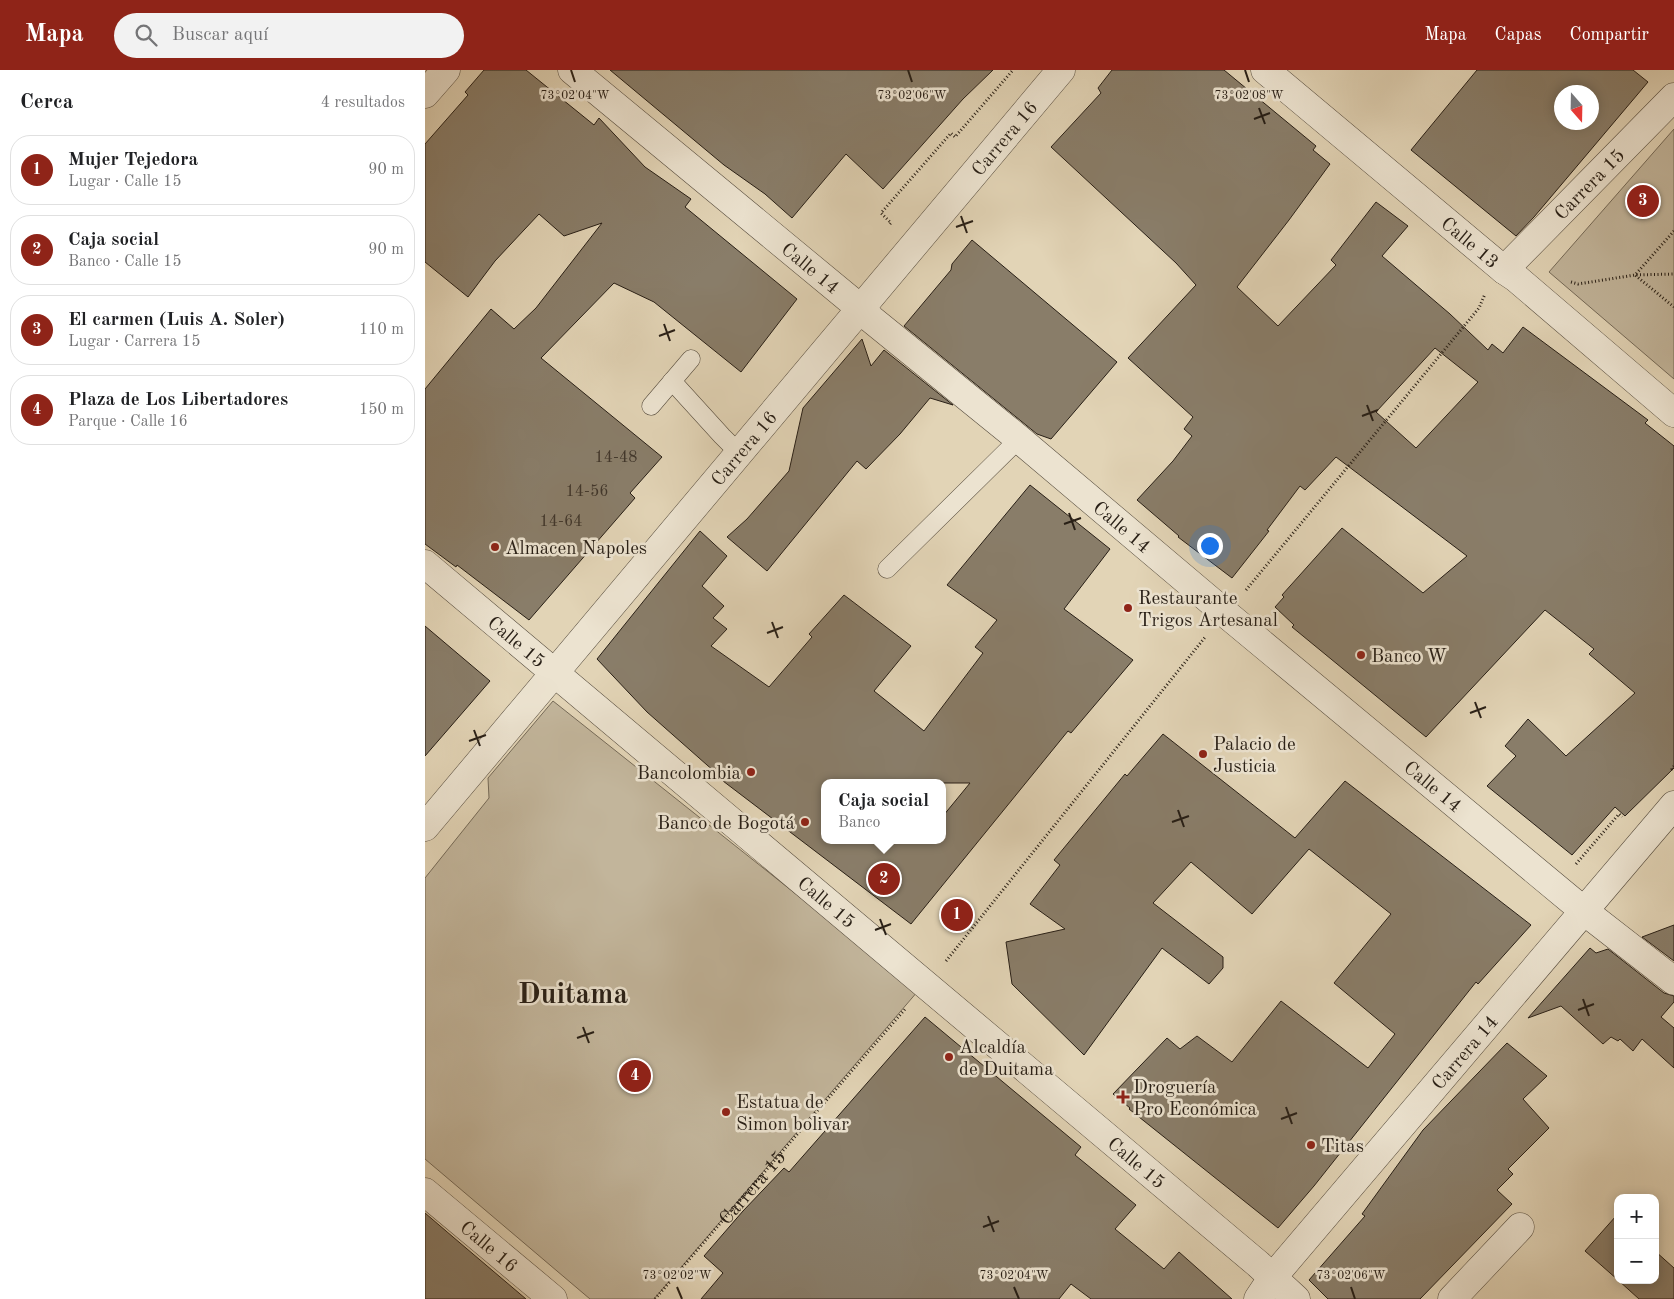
<!DOCTYPE html>
<html lang="es">
<head>
<meta charset="utf-8">
<style>
  :root { --surface:#fff; --page:#f2f2f2; --text:#202124; --muted:#757577; --line:#e0e0e0; --accent:#8f2418 }
  body { margin:0; font-family:"Old Standard TT",serif; background:var(--page); color:var(--text) }
  .controls { position:absolute; right:15px; bottom:15px; display:grid; overflow:hidden; border-radius:10px; box-shadow:0 2px 12px #0003 }
  .controls button { width:45px; height:45px; display:grid; place-items:center; padding:0; border:0; border-bottom:1px solid var(--line); background:var(--surface); color:var(--text); font:25px sans-serif }
  .compass { position:absolute; left:1129px; top:15px; width:45px; height:45px; border-radius:50%; background:var(--surface); box-shadow:0 2px 12px #0003; rotate:160deg }
  .you { position:absolute; left:784px; top:475px; width:18px; height:18px; margin:-12px; border:4px solid #fff; border-radius:50%; background:#1a73e8; box-shadow:0 0 0 8px #1a73e833 }
  .badge { display:grid; place-items:center; width:32px; height:32px; border-radius:50%; background:var(--accent); color:#fff; font-size:16px; font-weight:700 }
  .pin { position:absolute; translate:-50% -50%; border:2px solid #fff; box-shadow:0 1px 5px #0006 }
  .popup { position:absolute; left:396px; top:709px; width:125px; height:65px; box-sizing:border-box; display:grid; place-content:center; border-radius:10px; background:var(--surface); filter:drop-shadow(0 1px 4px #0005); font-size:16px; white-space:nowrap; color:var(--muted) }
  .popup b { font-size:19px; color:var(--text) }
  .popup::after { content:''; position:absolute; left:50%; top:100%; margin-left:-10px; border:10px solid transparent; border-top-color:var(--surface) }
  .list { margin:0; padding:0; list-style:none }
  h2 { display:flex; justify-content:space-between; align-items:center; height:65px; margin:0; padding:0 20px; font-size:21px }
  h2 small { font-size:16px; font-weight:400; color:var(--muted) }
  .list li { display:grid; grid-template-columns:32px 1fr auto; gap:15px; align-items:center; box-sizing:border-box; height:70px; margin:0 10px 10px; padding:0 10px; border:1px solid var(--line); border-radius:20px }
  .list b { display:block; font-size:19px; white-space:nowrap }
  .list p { margin:0; font-size:16px; white-space:nowrap; color:var(--muted) }
  .list em { font-size:16px; font-style:normal; color:var(--muted) }
  .icon { flex:none; width:28px; height:28px; fill:none; stroke:currentColor; stroke-width:2; stroke-linecap:round; stroke-linejoin:round }
  .map { position:relative; flex:none; width:1249px; height:1229px; overflow:hidden }
  header { display:flex; align-items:center; gap:30px; box-sizing:border-box; height:70px; padding:0 25px; background:var(--accent); color:#fff }
  header strong { font-size:24px }
  nav { display:flex; gap:28px; margin-inline-start:auto; font-size:18px }
  .search { width:350px; height:45px; background:var(--page); display:flex; align-items:center; gap:12px; box-sizing:border-box; padding:0 18px; border-radius:28px; color:var(--muted); font-size:19px }
  main { display:flex }
  aside { flex:1; background:var(--surface) }
  .map>svg:first-child { display:block }
  .green { fill:#c2b59b; stroke:#756a58 }
  .building { fill:#897d69; stroke:#281f16; fill-rule:evenodd }
  .lines { fill:none; stroke-linecap:round; stroke-linejoin:round }
  .lane-casing { stroke:#564c3e; stroke-width:19 }
  .street-casing { stroke:#564c3e; stroke-width:29 }
  .path { stroke:#281f16; stroke-width:3; stroke-dasharray:1 2.5; stroke-linecap:butt }
  .lane { stroke:#ece3d0; stroke-width:18 }
  .street { stroke:#ece3d0; stroke-width:28 }
  .ticks { fill:none; stroke:#281f16; stroke-width:2 }
  .poi-dot { fill:#8f2418; stroke:#ece3d0; stroke-width:2 }
  .labels { text-anchor:middle; stroke-width:5; stroke-linejoin:round; paint-order:stroke }
  .number-label { font-size:16px; fill:#40362b }
  .street-label { font-size:19px; fill:#281f16; stroke:#ece3d0 }
  .poi-label { font-size:19px; fill:#281f16; stroke:#ece3d0; text-anchor:start }
  .town-label { font-size:29px; font-weight:bold; fill:#281f16; stroke:#ece3d0 }
  .ticks-label { font-size:12px; text-anchor:middle; fill:#281f16; stroke:#ece3d0; stroke-width:5; stroke-linejoin:round; paint-order:stroke }
</style>
</head>
<body>
<header>
<strong>Mapa</strong>
<div class="search"><svg class="icon" aria-label="search" viewBox="0 0 24 24"><circle cx="10" cy="10" r="6"/><path d="M15 15l6 6"/></svg>Buscar aquí</div>
<nav><a>Mapa</a><a>Capas</a><a>Compartir</a></nav>
</header>
<main>
<aside>
<h2>Cerca<small>4 resultados</small></h2>
<ul class="list">
<li><span class="badge">1</span><div><b>Mujer Tejedora</b><p>Lugar · Calle 15</p></div><em>90 m</em></li>
<li><span class="badge">2</span><div><b>Caja social</b><p>Banco · Calle 15</p></div><em>90 m</em></li>
<li><span class="badge">3</span><div><b>El carmen (Luis A. Soler)</b><p>Lugar · Carrera 15</p></div><em>110 m</em></li>
<li><span class="badge">4</span><div><b>Plaza de Los Libertadores</b><p>Parque · Calle 16</p></div><em>150 m</em></li>
</ul>
</aside>
<div class="map">
<svg width="1249" height="1229" viewBox="0 0 1249 1229">
  <rect width="100%" height="100%" fill="#e2d4b6"/>
  <filter id="stains"><feTurbulence type="fractalNoise" baseFrequency=".004" numOctaves="4"/><feColorMatrix values="0 0 0 0 .2 0 0 0 0 .09 0 0 0 0 .02 0 0 0 .5 -.17"/></filter>
  <radialGradient id="worn" r=".72"><stop offset=".6" stop-color="#630" stop-opacity="0"/><stop offset="1" stop-color="#630" stop-opacity=".3"/></radialGradient>
  <g class="green">
    <polygon points="1249,59 1249,309 1124,202"/>
    <polygon points="128,631 493,921 229,1229 165,1229 0,1089 0,808 64,728 63,708"/>
  </g>
  <g class="building">
    <polygon points="59,0 101,0 169,55 174,48 220,97 266,129 260,137 372,229 316,302 229,232 189,213 116,288 237,387 205,423 210,428 104,550 32,495 31,497 0,474 0,319 66,239 89,259 111,238 177,153 139,166 114,144 70,191 43,227 0,192 0,74 43,25 40,22"/>
    <polygon points="185,0 568,0 538,29 458,119 421,84 367,148 340,124 299,95"/>
    <path d="M687 0H799L891 76 888 80 905 94 864 150 812 217 853 256 911 195 906 190 951 132 983 156 957 186 1025 244 1063 280 1067 274 1078 283 1098 257 1223 350 1220 353 1249 376V698L1200 746 1190 737 1147 785 1062 716 1091 686 1080 676 1103 649 1141 686 1210 623 1164 584 1169 579 1120 540 1001 667 867 557 869 555 850 537 859 527 857 525 917 458 998 523 1042 486 911 387 880 420 875 416 842 460 844 461 807 508 753 467 754 466 712 430 748 391 767 366 759 359 768 347 703 288 771 215 751 193 626 77 676 23 673 18ZM1010 278 1053 312 991 378 951 342Z"/>
    <path d="M1052 0H1208L1223 12 1109 147 1091 166 986 80ZM1136 22H1166V52H1136Z"/>
    <polygon points="547,170 692,292 626,369 612,364 479,256 526,200 527,194"/>
    <polygon points="437,269 446,296 459,280 528,335 505,328 475,364 441,399 432,391 342,501 302,467 322,449 364,401 378,338"/>
    <path d="M605 415 685 479 639 539 708 590 646 663 643 661 486 854 298 711 299 710 222 642 172 589 275 461 302 486 277 516 299 536 288 548 302 559 286 576 344 617 387 567 384 564 419 525 486 576 449 621 499 661 558 583 550 577 572 550 522 515ZM400 713H545L518 746V770H400Z"/>
    <polygon points="0,556 65,611 0,686"/>
    <polygon points="738,664 870,768 920,711 1106,855 1053,914 1051,912 889,1116 853,1158 704,1039 705,1038 688,1024 742,968 755,979 772,966 807,992 856,931 943,998 970,964 909,913 966,844 884,779 827,844 766,792 728,833 798,887 798,898 784,914 737,878 659,985 587,914 581,872 640,859 605,834 635,795 629,790 700,704 702,706"/>
    <polygon points="1249,855 1249,891 1217,867"/>
    <polygon points="1165,878 1171,883 1183,879 1239,923 1249,926 1249,932 1236,947 1249,958 1249,998 1217,969 1208,981 1195,969 1193,971 1186,967 1178,974 1136,936 1103,948"/>
    <polygon points="500,947 656,1077 650,1085 711,1135 690,1159 739,1199 754,1182 807,1229 666,1229 646,1214 634,1229 276,1229 298,1203 279,1186 318,1141 359,1098 364,1102"/>
    <polygon points="1082,973 1122,1006 1098,1029 1124,1058 1083,1099 1088,1104 1072,1120 1087,1134 995,1229 903,1229 884,1210 940,1146 937,1144 998,1060"/>
    <polygon points="0,1143 28,1167 101,1229 0,1229"/>
    <polygon points="1191,1146 1193,1147 1193,1210 1160,1181"/>
    <polygon points="1230,1181 1249,1198 1249,1229 1214,1229 1193,1210 1230,1210"/>
  </g>
  <g class="lines">
    <g class="lane-casing">
      <g id="lane">
        <polyline points="247,311 297,366 315,384"/>
        <polyline points="226,336 266,289"/>
        <polyline points="462,499 594,369"/>
      </g>
    </g>
    <g class="street-casing">
      <g id="street">
        <path id="s2" d="M147 0 435 238 446 249 594 369 800 543 1159 841 1249 911"/>
        <path id="s3" d="M840 0 1079 200 1091 208 1249 343"/>
        <polyline points="0,24 21,0"/>
        <path id="s4" d="M1079 200 1249 27"/>
        <path id="s5" d="M0 494 833 1194 871 1229"/>
        <path id="s6" d="M0 757 636 0"/>
        <path id="s7" d="M0 1122 128 1229"/>
        <path id="s8" d="M833 1229 847 1208 1249 735"/>
        <polyline points="1027,1229 1095,1157"/>
      </g>
    </g>
    <g class="path">
      <polyline points="465,154 466,153 456,143 526,63 530,67 588,0"/>
      <polyline points="1249,161 1210,205 1249,237"/>
      <polyline points="1146,212 1153,214 1210,205 1249,204"/>
      <polyline points="821,520 1054,238 1060,224"/>
      <polyline points="1249,696 1247,699 1249,700"/>
      <polyline points="1151,794 1194,744 1197,747"/>
      <polyline points="521,891 781,566"/>
      <path id="s1" d="M230 1229 481 938"/>
    </g>
    <use href="#lane" class="lane"/>
    <use href="#street" class="street"/>
  </g>
  <path class="ticks" d="M146 0 150 12M483 0 487 12M820 0 824 12M834 38 840 54M829 49 845 43M536 146 542 163M531 157 548 151M239 254 245 271M234 266 250 260M942 335 948 351M937 346 953 340M644 443 650 460M639 454 656 448M347 552 353 568M342 563 358 557M1050 632 1056 648M1045 643 1061 637M49 660 55 676M44 671 61 665M753 740 759 757M747 752 764 746M455 849 461 865M450 860 466 854M1158 929 1164 946M1153 940 1169 934M158 957 164 973M152 968 169 962M861 1037 867 1054M856 1049 872 1043M563 1146 569 1162M558 1157 574 1151M252 1217 257 1229M589 1217 594 1229M926 1217 930 1229"/>
  <g class="poi-dot">
    <circle cx="70" cy="477" r="5"/>
    <circle cx="703" cy="538" r="5"/>
    <circle cx="936" cy="585" r="5"/>
    <circle cx="778" cy="684" r="5"/>
    <circle cx="326" cy="702" r="5"/>
    <circle cx="380" cy="752" r="5"/>
    <circle cx="524" cy="987" r="5"/>
    <path d="M695.5 1019.5h5v5h5v5h-5v5h-5v-5h-5v-5h5z"/>
    <circle cx="301" cy="1042" r="5"/>
    <circle cx="886" cy="1075" r="5"/>
  </g>
  <g class="labels">
    <g class="number-label">
      <text x="191" y="392">14-48</text>
      <text x="162" y="426">14-56</text>
      <text x="136" y="456">14-64</text>
    </g>
    <g class="street-label">
      <text dy="7" stroke="none"><textPath href="#s6" startOffset="900">Carrera 16</textPath></text>
      <text dy="7" stroke="none"><textPath href="#s4" startOffset="121">Carrera 15</textPath></text>
      <text dy="7" stroke="none"><textPath href="#s3" startOffset="268">Calle 13</textPath></text>
      <text dy="7" stroke="none"><textPath href="#s2" startOffset="310">Calle 14</textPath></text>
      <text dy="7" stroke="none"><textPath href="#s6" startOffset="495">Carrera 16</textPath></text>
      <text dy="7" stroke="none"><textPath href="#s2" startOffset="715">Calle 14</textPath></text>
      <text dy="7" stroke="none"><textPath href="#s5" startOffset="120">Calle 15</textPath></text>
      <text dy="7" stroke="none"><textPath href="#s2" startOffset="1120">Calle 14</textPath></text>
      <text dy="7" stroke="none"><textPath href="#s5" startOffset="525">Calle 15</textPath></text>
      <text dy="7" stroke="none"><textPath href="#s8" startOffset="322">Carrera 14</textPath></text>
      <text dy="7" stroke="none"><textPath href="#s5" startOffset="930">Calle 15</textPath></text>
      <text dy="7" stroke="none"><textPath href="#s1" startOffset="148">Carrera 15</textPath></text>
      <text dy="7" stroke="none"><textPath href="#s7" startOffset="84">Calle 16</textPath></text>
    </g>
    <g class="poi-label">
      <text x="80" y="484">Almacen Napoles</text>
      <text x="713" y="534">Restaurante<tspan x="713" dy="22">Trigos Artesanal</tspan></text>
      <text x="946" y="592">Banco W</text>
      <text x="788" y="680">Palacio de<tspan x="788" dy="22">Justicia</tspan></text>
      <text x="316" y="709" text-anchor="end">Bancolombia</text>
      <text x="370" y="759" text-anchor="end">Banco de Bogotá</text>
      <text x="534" y="983">Alcaldía<tspan x="534" dy="22">de Duitama</tspan></text>
      <text x="708" y="1023">Droguería<tspan x="708" dy="22">Pro Económica</tspan></text>
      <text x="311" y="1038">Estatua de<tspan x="311" dy="22">Simon bolivar</tspan></text>
      <text x="896" y="1082">Titas</text>
    </g>
    <g class="town-label">
      <text x="148" y="933">Duitama</text>
    </g>
  </g>
  <g class="ticks-label">
    <text x="150" y="29">73°02'04"W</text>
    <text x="487" y="29">73°02'06"W</text>
    <text x="824" y="29">73°02'08"W</text>
    <text x="252" y="1209">73°02'02"W</text>
    <text x="589" y="1209">73°02'04"W</text>
    <text x="926" y="1209">73°02'06"W</text>
  </g>
  <rect width="100%" height="100%" filter="url(#stains)"/>
  <rect width="100%" height="100%" fill="url(#worn)"/>
</svg>
<div class="controls">
<button>+</button>
<button>−</button>
</div>
<svg class="compass" viewBox="-18 -18 36 36"><path d="M0-13l5 13h-10z" fill="#e53935"/><path d="M0 13l5-13h-10z" fill="#757577"/></svg>
<div class="you"></div>
<div class="pin badge" style="left:532px;top:845px">1</div>
<div class="pin badge" style="left:459px;top:809px">2</div>
<div class="popup"><b>Caja social</b>Banco</div>
<div class="pin badge" style="left:1218px;top:131px">3</div>
<div class="pin badge" style="left:210px;top:1006px">4</div>
</div>
</main>
</body>
</html>
